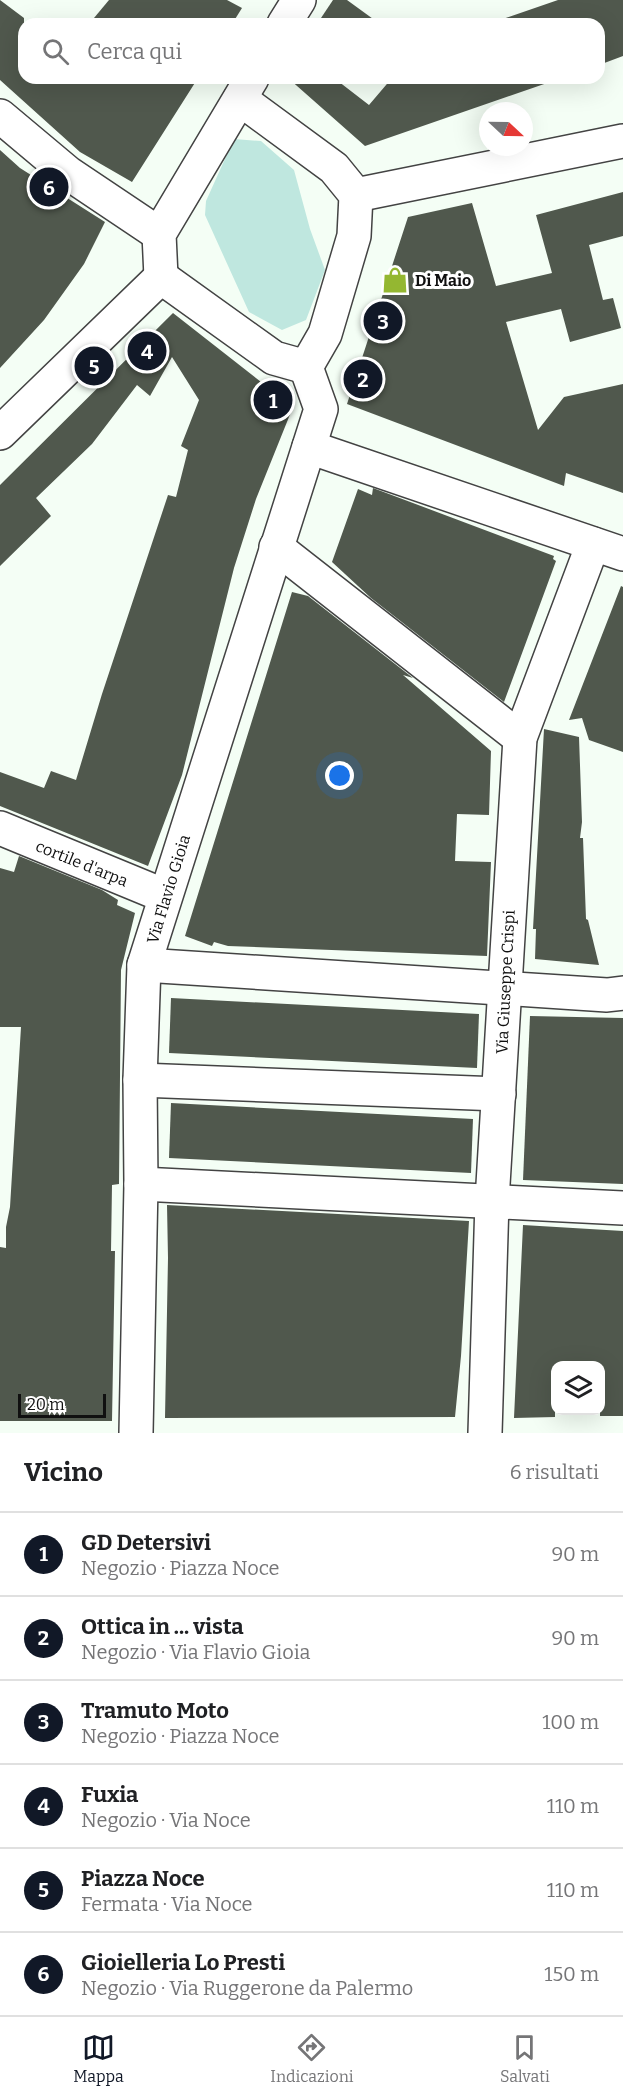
<!DOCTYPE html>
<html lang="it">
<head>
<meta charset="utf-8">
<style>
  :root { --surface:#fff; --page:#f2f2f2; --text:#202124; --muted:#757577; --line:#e0e0e0; --accent:#111827 }
  body { margin:0; font-family:Bitter,serif; background:var(--page); color:var(--text) }
  .controls { position:absolute; right:18px; bottom:18px; display:grid; overflow:hidden; border-radius:12px; box-shadow:0 6px 24px #0002 }
  .controls button { width:54px; height:54px; display:grid; place-items:center; padding:0; border:0; border-bottom:2px solid var(--line); background:var(--surface); color:var(--text); font:30px sans-serif }
  .compass { position:absolute; left:479px; top:102px; width:54px; height:54px; border-radius:50%; background:var(--surface); box-shadow:0 6px 24px #0002; rotate:112deg }
  .scale { position:absolute; left:18px; bottom:15px; width:88px; box-sizing:border-box; padding-left:6px; border:3px solid #101010; border-top:0; font-size:16px; line-height:21px; white-space:nowrap; color:#101010; -webkit-text-stroke:4px #fff; paint-order:stroke }
  .you { position:absolute; left:340px; top:776px; width:21px; height:21px; margin:-15px; border:4px solid #fff; border-radius:50%; background:#1a73e8; box-shadow:0 0 0 9px #1a73e833 }
  .badge { display:grid; place-items:center; width:39px; height:39px; border-radius:50%; background:var(--accent); color:#fff; font-size:20px; font-weight:700 }
  .pin { position:absolute; translate:-50% -50%; border:3px solid #fff; box-shadow:0 2px 6px #0006 }
  .list { margin:0; padding:0; list-style:none }
  h2 { display:flex; justify-content:space-between; align-items:center; height:78px; margin:0; padding:0 24px; font-size:26px }
  h2 small { font-size:20px; font-weight:400; color:var(--muted) }
  .list li { display:grid; grid-template-columns:39px 1fr auto; gap:18px; align-items:center; box-sizing:border-box; height:84px; padding:0 24px; border-top:2px solid var(--line) }
  .list b { display:block; font-size:22px; white-space:nowrap }
  .list p { margin:0; font-size:20px; white-space:nowrap; color:var(--muted) }
  .list em { font-size:20px; font-style:normal; color:var(--muted) }
  .icon { flex:none; width:33px; height:33px; fill:none; stroke:currentColor; stroke-width:2; stroke-linecap:round; stroke-linejoin:round }
  .map { position:relative; flex:none; width:623px; height:1433px; overflow:hidden }
  .search { position:absolute; background:var(--surface); box-shadow:0 6px 24px #0002; left:18px; right:18px; top:18px; height:66px; display:flex; align-items:center; gap:15px; box-sizing:border-box; padding:0 21px; border-radius:18px; color:var(--muted); font-size:22px }
  .sheet { height:582px; background:var(--surface) }
  nav { display:flex; justify-content:space-around; align-items:center; box-sizing:border-box; height:84px; border-top:2px solid var(--line); background:var(--surface); font-size:16px; color:var(--muted) }
  nav a { display:grid; justify-items:center; gap:3px }
  nav .on { color:var(--accent) }
  .map>svg:first-child { display:block }
  .green { fill:#bfe7df }
  .building { fill:#50584d }
  .lines { fill:none; stroke-linecap:round; stroke-linejoin:round }
  .minor-casing { stroke:#434343; stroke-width:36 }
  .minor { stroke:#fff; stroke-width:33 }
  .labels { text-anchor:middle; stroke-width:6; stroke-linejoin:round; paint-order:stroke }
  .poi-label { font-size:16px; font-weight:bold; fill:#101010; stroke:#fff; text-anchor:start }
  .street-label { font-size:16px; fill:#101010; stroke:#fff }
</style>
</head>
<body>
<div class="map">
<svg width="623" height="1433" viewBox="0 0 623 1433">
  <rect width="100%" height="100%" fill="#f4fef5"/>
  <polygon class="green" points="234,139 261,141 294,170 310,229 325,270 306,320 282,330 249,312 205,215 206,201"/>
  <g class="building">
    <polygon points="0,0 24,18 24,78 198,78 132,182 80,152 0,80"/>
    <polygon points="109,0 227,0 242,8 232,24 89,24"/>
    <polygon points="333,0 347,0 380,24 317,24"/>
    <polygon points="558,0 623,0 623,56 599,65 599,24 500,24 500,20"/>
    <polygon points="288,78 334,78 369,105 392,78 550,78 550,82 365,146"/>
    <polygon points="0,150 20,168 105,222 84,264 44,320 0,368"/>
    <polygon points="623,192 623,236 589,245 603,300 613,298 621,328 570,342 561,309 506,322 538,430 564,397 623,384 623,493 566,473 564,486 347,404 408,217 472,203 496,286 552,273 536,215"/>
    <polygon points="173,313 293,407 256,499 234,568 182,775 148,866 0,806 0,772 44,788 51,771 76,780 102,694 168,495 176,497 188,450 181,446 199,400 172,357 150,396 137,385 92,444 36,498 51,516 0,566 0,485"/>
    <polygon points="373,488 554,556 553,559 556,561 504,702 371,598 332,562 358,489 372,495"/>
    <polygon points="621,586 623,587 623,752 589,740 582,718 569,720"/>
    <polygon points="292,592 308,596 413,678 403,675 491,751 489,815 457,814 455,861 491,862 487,956 228,946 214,942 212,946 185,936"/>
    <polygon points="544,729 579,737 582,822 580,838 583,838 586,919 588,920 599,965 535,959 536,929 533,929"/>
    <polygon points="19,856 102,890 118,900 117,905 135,913 121,970 119,1184 112,1185 111,1251 115,1251 112,1421 0,1421 0,1247 6,1248 6,1227 10,1207 21,1027 0,1027 0,868 14,872"/>
    <polygon points="171,998 479,1014 477,1068 169,1053"/>
    <polygon points="530,1016 623,1018 623,1184 523,1180"/>
    <polygon points="171,1103 473,1119 471,1173 169,1158"/>
    <polygon points="167,1205 469,1221 461,1356 455,1417 165,1418 168,1258"/>
    <polygon points="523,1225 623,1231 623,1416 600,1416 600,1365 555,1365 555,1417 514,1418"/>
  </g>
  <g class="lines">
    <g class="minor-casing">
      <g id="minor">
        <polyline points="284,24 299,0"/>
        <polyline points="240,99 334,168 356,195 354,236 325,334 306,367"/>
        <polyline points="0,116 68,173 159,234"/>
        <polyline points="356,195 623,141"/>
        <polyline points="161,277 159,234 252,78"/>
        <polyline points="161,277 274,358 306,367"/>
        <polyline points="0,433 161,277"/>
        <polyline points="309,447 623,554"/>
        <polyline points="276,547 520,738"/>
        <polyline points="0,828 165,896"/>
        <polyline points="144,965 607,995 623,993"/>
        <polyline points="140,1080 499,1094"/>
        <polyline points="141,1184 623,1208"/>
        <polyline points="136,1433 141,1184 140,1080 144,965 321,409 306,367"/>
        <polyline points="485,1433 492,1201 520,738 593,544"/>
      </g>
    </g>
    <use href="#minor" class="minor"/>
  </g>
  <defs>
    <g id="shop-bare" transform="scale(2.07)"><path d="M-5-2.5h2.3a2.7 3.5 0 0 1 5.4 0H5L5.5 6h-11ZM-1.5-2.5h3a1.5 2.3 0 0 0-3 0Z" fill="#94b731" stroke="#fff" stroke-width="2.5" paint-order="stroke"/></g>
  </defs>
  <g fill-rule="evenodd">
    <use href="#shop-bare" x="395" y="280"/>
  </g>
  <g class="labels">
    <g class="poi-label">
      <text x="415" y="286">Di Maio</text>
    </g>
    <g class="street-label">
      <text transform="translate(82 863) rotate(22)" y="6">cortile d'arpa</text>
      <text transform="translate(168 889) rotate(-73)" y="6">Via Flavio Gioia</text>
      <text transform="translate(505 982) rotate(-87)" y="6">Via Giuseppe Crispi</text>
    </g>
  </g>
</svg>
<div class="controls">
<button><svg class="icon" aria-label="layers" viewBox="0 0 24 24"><path d="M12 4l9 5-9 5-9-5zM3 14l9 5 9-5"/></svg></button>
</div>
<svg class="compass" viewBox="-18 -18 36 36"><path d="M0-13l5 13h-10z" fill="#e53935"/><path d="M0 13l5-13h-10z" fill="#757577"/></svg>
<div class="scale">20 m</div>
<div class="you"></div>
<div class="pin badge" style="left:273px;top:400px">1</div>
<div class="pin badge" style="left:363px;top:379px">2</div>
<div class="pin badge" style="left:383px;top:321px">3</div>
<div class="pin badge" style="left:147px;top:351px">4</div>
<div class="pin badge" style="left:94px;top:366px">5</div>
<div class="pin badge" style="left:49px;top:187px">6</div>
<div class="search"><svg class="icon" aria-label="search" viewBox="0 0 24 24"><circle cx="10" cy="10" r="6"/><path d="M15 15l6 6"/></svg>Cerca qui</div>
</div>
<section class="sheet">
<h2>Vicino<small>6 risultati</small></h2>
<ul class="list">
<li><span class="badge">1</span><div><b>GD Detersivi</b><p>Negozio · Piazza Noce</p></div><em>90 m</em></li>
<li><span class="badge">2</span><div><b>Ottica in ... vista</b><p>Negozio · Via Flavio Gioia</p></div><em>90 m</em></li>
<li><span class="badge">3</span><div><b>Tramuto Moto</b><p>Negozio · Piazza Noce</p></div><em>100 m</em></li>
<li><span class="badge">4</span><div><b>Fuxia</b><p>Negozio · Via Noce</p></div><em>110 m</em></li>
<li><span class="badge">5</span><div><b>Piazza Noce</b><p>Fermata · Via Noce</p></div><em>110 m</em></li>
<li><span class="badge">6</span><div><b>Gioielleria Lo Presti</b><p>Negozio · Via Ruggerone da Palermo</p></div><em>150 m</em></li>
</ul>
</section>
<nav>
<a class="on"><svg class="icon" aria-label="map" viewBox="0 0 24 24"><path d="M3 6l6-2 6 2 6-2v14l-6 2-6-2-6 2zM9 4v14M15 6v14"/></svg>Mappa</a>
<a><svg class="icon" aria-label="directions" viewBox="0 0 24 24"><path d="M12 3l9 9-9 9-9-9zM9 14v-3h6M13 9l2 2-2 2"/></svg>Indicazioni</a>
<a><svg class="icon" aria-label="saved" viewBox="0 0 24 24"><path d="M7 4h10v16l-5-4-5 4z"/></svg>Salvati</a>
</nav>
</body>
</html>
